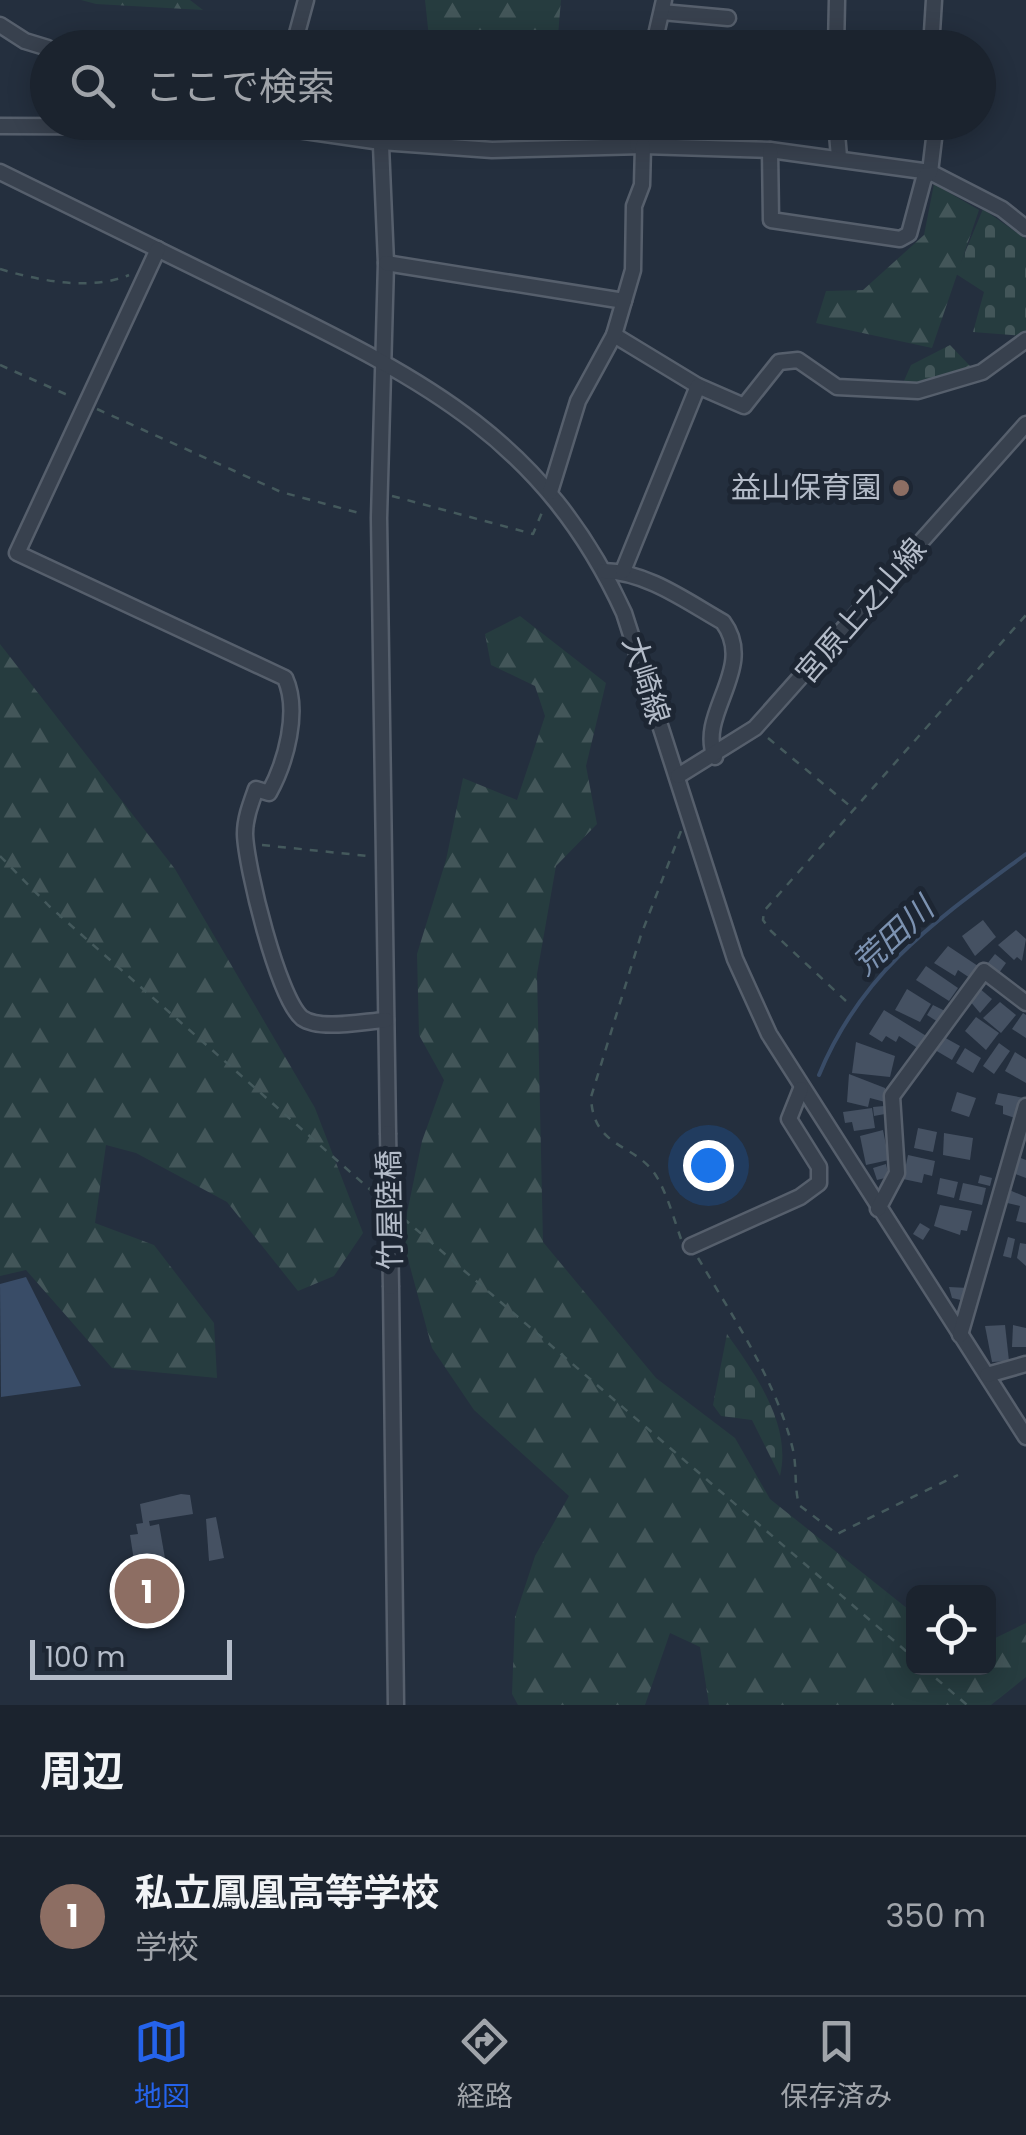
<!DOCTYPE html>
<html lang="ja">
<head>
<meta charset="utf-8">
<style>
  :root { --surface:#1b232e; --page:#242b36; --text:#f1f3f6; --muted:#a0a4aa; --line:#39404a; --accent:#2563eb }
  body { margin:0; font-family:Poppins,"Noto Sans JP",sans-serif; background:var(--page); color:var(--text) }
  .controls { position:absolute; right:30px; bottom:30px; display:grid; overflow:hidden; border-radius:15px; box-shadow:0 5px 25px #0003 }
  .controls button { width:90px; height:90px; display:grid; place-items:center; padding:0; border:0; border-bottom:2px solid var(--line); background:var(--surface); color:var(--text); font:50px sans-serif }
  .scale { position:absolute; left:30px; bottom:25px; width:202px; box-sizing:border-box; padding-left:10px; border:5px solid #b4bcc9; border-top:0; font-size:28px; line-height:35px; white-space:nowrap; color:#b4bcc9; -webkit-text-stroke:8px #1d2633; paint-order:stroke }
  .you { position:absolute; left:708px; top:1165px; width:35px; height:35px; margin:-25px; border:8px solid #fff; border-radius:50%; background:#1a73e8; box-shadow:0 0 0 15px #1a73e833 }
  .badge { display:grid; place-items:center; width:65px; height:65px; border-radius:50%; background:var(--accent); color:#fff; font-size:32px; font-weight:700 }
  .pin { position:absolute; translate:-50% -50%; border:5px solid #fff; box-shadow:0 2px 10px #0006 }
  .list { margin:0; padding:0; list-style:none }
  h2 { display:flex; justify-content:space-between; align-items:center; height:130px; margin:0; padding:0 40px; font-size:42px }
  h2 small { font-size:32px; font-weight:400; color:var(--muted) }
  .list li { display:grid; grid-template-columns:65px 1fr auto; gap:30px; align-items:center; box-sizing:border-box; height:160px; padding:0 40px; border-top:2px solid var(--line) }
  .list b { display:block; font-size:38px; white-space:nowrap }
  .list p { margin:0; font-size:32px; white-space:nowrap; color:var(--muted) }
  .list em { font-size:32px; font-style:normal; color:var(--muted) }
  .icon { flex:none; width:55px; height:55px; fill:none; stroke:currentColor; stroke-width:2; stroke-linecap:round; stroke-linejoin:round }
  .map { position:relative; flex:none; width:1026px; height:1705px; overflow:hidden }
  .search { position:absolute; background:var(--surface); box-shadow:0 5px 25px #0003; left:30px; right:30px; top:30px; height:110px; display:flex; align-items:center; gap:25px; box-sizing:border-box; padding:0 35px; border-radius:55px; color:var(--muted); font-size:38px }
  .sheet { height:290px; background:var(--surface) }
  nav { display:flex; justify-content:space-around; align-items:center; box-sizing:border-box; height:140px; border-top:2px solid var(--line); background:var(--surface); font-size:28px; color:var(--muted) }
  nav a { display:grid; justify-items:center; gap:5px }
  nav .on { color:var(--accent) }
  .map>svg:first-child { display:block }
  .forest { fill:url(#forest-firs) }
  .cemetery { fill:url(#cemetery-stones) }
  .water { fill:#394c67 }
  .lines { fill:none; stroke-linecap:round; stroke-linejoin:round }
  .stream { stroke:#394c67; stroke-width:4 }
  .building { fill:#455162 }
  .minor-casing { stroke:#565f6c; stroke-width:19 }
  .path { stroke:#44595c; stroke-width:2.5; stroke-dasharray:8 8; stroke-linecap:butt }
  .minor { stroke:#38414e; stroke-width:14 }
  .minor-bridge-casing { stroke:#565f6c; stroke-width:19; stroke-linecap:butt }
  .minor-bridge { stroke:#38414e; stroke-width:14 }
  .education-dot { fill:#8d6e63; stroke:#1d2633; stroke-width:4 }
  .labels { text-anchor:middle; stroke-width:10; stroke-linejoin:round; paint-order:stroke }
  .poi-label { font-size:30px; fill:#b4bcc9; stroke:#1d2633; text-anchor:end }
  .street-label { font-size:30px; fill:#b4bcc9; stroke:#1d2633 }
  .water-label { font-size:32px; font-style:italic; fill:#7c92b1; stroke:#1d2633 }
</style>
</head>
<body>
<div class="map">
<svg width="1026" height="1705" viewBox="0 0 1026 1705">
  <defs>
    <pattern id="forest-firs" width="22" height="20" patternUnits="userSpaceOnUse" patternTransform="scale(2.5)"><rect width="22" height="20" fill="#263c3f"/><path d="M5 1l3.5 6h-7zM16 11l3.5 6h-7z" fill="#435659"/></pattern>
    <pattern id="cemetery-stones" width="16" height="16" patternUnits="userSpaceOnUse" patternTransform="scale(2.5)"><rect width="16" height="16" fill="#263c3f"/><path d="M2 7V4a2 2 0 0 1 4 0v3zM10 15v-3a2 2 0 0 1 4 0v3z" fill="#435659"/></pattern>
  </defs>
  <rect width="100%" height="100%" fill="#242f3e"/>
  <g class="forest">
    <polygon points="81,0 190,0 203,10 96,4"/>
    <polygon points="425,0 561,0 557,47 430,47"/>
    <polygon points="934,184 979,210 932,348 816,323 826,291 863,290 924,235"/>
    <polygon points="520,616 606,683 586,766 597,824 556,866 537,974 543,1242 656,1378 735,1438 770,1499 913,1613 914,1668 988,1668 989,1641 1026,1623 1026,1677 991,1705 709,1705 700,1647 670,1633 645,1705 518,1705 512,1694 515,1617 535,1556 569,1496 474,1410 432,1348 402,1237 422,1141 444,1080 419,1035 417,954 446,860 463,778 517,800 545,716 535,686 491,665 485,634"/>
    <polygon points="0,644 175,869 315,1108 363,1233 334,1276 298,1291 227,1202 136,1153 106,1145 95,1223 154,1245 214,1323 217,1378 112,1368 26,1270 0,1276"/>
  </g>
  <g class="cemetery">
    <polygon points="983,209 1026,239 1026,336 973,332 984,292 956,274"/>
    <polygon points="950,345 972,368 920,386 903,383 911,365"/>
    <path d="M727 1334C756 1375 792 1425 780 1476L752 1420 721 1416 713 1405Z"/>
  </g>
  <polygon class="water" points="26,1277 81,1386 1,1397 0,1284"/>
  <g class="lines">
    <path class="stream" d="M819 1075C862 970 938 919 1026 854"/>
  </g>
  <g class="building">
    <polygon points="983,920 996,937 975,956 962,936"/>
    <polygon points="1016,930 1026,939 1022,961 1017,957 1014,960 998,945"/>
    <polygon points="948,946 978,966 970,978 958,970 955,976 934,963"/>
    <polygon points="995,954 1006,963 999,973 987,964"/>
    <polygon points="926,966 958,988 949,1001 916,980"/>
    <polygon points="979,988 992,999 980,1013 969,1000"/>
    <polygon points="907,989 931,1004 920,1022 895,1010"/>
    <polygon points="1000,1002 1016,1015 1001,1033 983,1018"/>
    <polygon points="933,1005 945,1011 938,1022 927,1015"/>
    <polygon points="884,1010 928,1037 919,1049 899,1036 896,1042 886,1036 882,1042 869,1034"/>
    <polygon points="1023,1013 1026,1015 1026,1038 1012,1029"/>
    <polygon points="976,1017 999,1033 986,1050 965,1031"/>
    <polygon points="942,1036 960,1046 952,1060 935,1050"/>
    <polygon points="856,1042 895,1056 890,1077 852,1073"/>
    <polygon points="999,1043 1010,1051 994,1074 983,1066"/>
    <polygon points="965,1048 981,1058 973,1073 956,1063"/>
    <polygon points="1015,1052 1026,1059 1026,1083 1005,1071"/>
    <polygon points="849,1074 885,1088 885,1102 870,1098 868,1107 847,1102"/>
    <polygon points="957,1092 976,1098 969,1117 951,1111"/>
    <polygon points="998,1093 1024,1098 1018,1119 1003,1114 1003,1106 995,1104"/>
    <polygon points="884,1106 885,1114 874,1116 873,1107"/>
    <polygon points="872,1108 875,1128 854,1131 852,1122 845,1123 843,1112"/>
    <polygon points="918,1128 937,1132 933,1152 914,1148"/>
    <polygon points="883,1130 889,1160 866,1165 860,1136"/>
    <polygon points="944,1133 973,1138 970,1160 943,1155"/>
    <polygon points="908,1155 935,1161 932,1176 924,1174 922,1183 903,1179"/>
    <polygon points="1018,1157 1026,1160 1026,1178 1013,1173"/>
    <polygon points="886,1164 889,1177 877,1180 873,1168"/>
    <polygon points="980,1175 992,1178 990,1186 978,1183"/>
    <polygon points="940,1178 958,1182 954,1198 937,1194"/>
    <polygon points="963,1183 986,1188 982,1205 959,1200"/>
    <polygon points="1007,1189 1026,1197 1026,1223 1016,1221 1020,1206 1003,1202"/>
    <polygon points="940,1205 972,1211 967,1231 961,1230 960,1235 934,1226"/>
    <polygon points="920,1223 930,1229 923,1240 913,1234"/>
    <polygon points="1008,1237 1015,1239 1011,1258 1003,1256"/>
    <polygon points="1020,1243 1026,1244 1026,1266 1017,1258"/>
    <polygon points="949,1287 968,1288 965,1301 952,1298"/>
    <polygon points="1005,1325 1009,1361 992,1362 985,1326"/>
    <polygon points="1013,1325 1026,1328 1026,1347 1012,1347"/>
    <polygon points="181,1494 190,1495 193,1514 149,1521 150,1526 159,1524 166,1564 146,1573 144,1565 135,1567 130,1535 138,1534 136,1524 143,1523 140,1504"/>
    <polygon points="216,1517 224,1558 209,1561 206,1519"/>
  </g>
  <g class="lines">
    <g class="minor-casing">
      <g id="minor">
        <polyline points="662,12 728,18"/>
        <polyline points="0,25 25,41 48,48"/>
        <polyline points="377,46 377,48"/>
        <polyline points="293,48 306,0"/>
        <polyline points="653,48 664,0"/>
        <polyline points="836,48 837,0"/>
        <polyline points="931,48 934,0"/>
        <polyline points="380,122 386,263 379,518 388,1133"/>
        <polyline points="836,122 839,157"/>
        <polyline points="0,126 277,127 381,142 492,150 643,146 770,150 930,172 1002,209 1026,228"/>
        <polyline points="637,146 639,122"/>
        <polyline points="770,150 771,220 900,239 909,234 924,178 930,172 936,122"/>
        <path d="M0 172C84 213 169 255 253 296 419 378 543 436 624 613L735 959 769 1034 1026 1437"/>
        <path d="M158 249 17 553 285 678C300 711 286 762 269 793L256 789C251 803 245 818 245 834 246 867 278 998 302 1018 320 1031 365 1021 386 1020"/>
        <polyline points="386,263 624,301"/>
        <polyline points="614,335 698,386 744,406 779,362 798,360 837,387 918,391 982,372 1026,340"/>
        <polyline points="550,492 578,401 614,335 633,270 634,206 642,185 643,146"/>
        <path d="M604 571C647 572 686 601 723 622 757 668 697 713 715 757"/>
        <polyline points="623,571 698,386"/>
        <polyline points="678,776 755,728 1026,424"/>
        <polyline points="878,1209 897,1173 892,1096 984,971 1026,1003"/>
        <polyline points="691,1246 800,1197 819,1183 819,1167 789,1119 801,1089"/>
        <polyline points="391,1287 396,1705"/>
        <polyline points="960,1335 1026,1106"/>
        <polyline points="987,1375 1026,1364"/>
      </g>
    </g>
    <g class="path">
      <path d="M0 269C40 281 91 291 129 275"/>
      <polyline points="0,365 72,397"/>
      <polyline points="97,409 281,492 363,514"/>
      <polyline points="392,496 533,534 543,510"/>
      <polyline points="768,738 850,806"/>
      <polyline points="262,845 368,856"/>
      <polyline points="0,856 49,906 374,1193"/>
      <polyline points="846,1001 771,931 763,920 764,911 1026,615"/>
      <polyline points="403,1218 914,1658"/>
      <path d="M681 1239C674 1219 668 1197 658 1179 638 1142 593 1151 591 1097L641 935 681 831"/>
      <path d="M698 1258C733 1317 777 1382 793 1450 797 1468 794 1486 799 1505L837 1534 958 1475"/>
      <polyline points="924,1668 967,1705"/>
    </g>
    <use href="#minor" class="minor"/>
    <g class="minor-bridge-casing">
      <polyline id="minor-bridge" points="388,1133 391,1287"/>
    </g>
    <use href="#minor-bridge" class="minor-bridge"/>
  </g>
  <circle class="education-dot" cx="901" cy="488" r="10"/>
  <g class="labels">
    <g class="poi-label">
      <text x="881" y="498">益山保育園</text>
    </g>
    <g class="street-label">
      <text transform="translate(861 611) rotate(-49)" y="10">宮原上之山線</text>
      <text transform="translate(646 680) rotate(72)" y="10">大崎線</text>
      <text transform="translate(390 1210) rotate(-91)" y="10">竹屋陸橋</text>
    </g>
    <g class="water-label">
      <text transform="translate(893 936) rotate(-43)" y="11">荒田川</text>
    </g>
  </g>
</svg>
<div class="controls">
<button><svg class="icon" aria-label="locate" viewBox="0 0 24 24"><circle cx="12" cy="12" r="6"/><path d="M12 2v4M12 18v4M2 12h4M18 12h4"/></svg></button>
</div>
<div class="scale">100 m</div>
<div class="you"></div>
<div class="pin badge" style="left:147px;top:1591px;background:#8d6e63">1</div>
<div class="search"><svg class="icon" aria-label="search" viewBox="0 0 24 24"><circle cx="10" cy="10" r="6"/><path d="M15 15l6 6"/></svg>ここで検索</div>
</div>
<section class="sheet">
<h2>周辺<small></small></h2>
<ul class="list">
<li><span class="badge" style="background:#8d6e63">1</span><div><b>私立鳳凰高等学校</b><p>学校</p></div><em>350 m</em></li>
</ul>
</section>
<nav>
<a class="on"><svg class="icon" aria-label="map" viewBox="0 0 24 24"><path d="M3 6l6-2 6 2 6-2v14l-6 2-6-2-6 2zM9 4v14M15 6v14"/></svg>地図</a>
<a><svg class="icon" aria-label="directions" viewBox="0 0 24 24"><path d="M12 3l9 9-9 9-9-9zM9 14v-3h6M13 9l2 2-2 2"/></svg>経路</a>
<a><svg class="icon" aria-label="saved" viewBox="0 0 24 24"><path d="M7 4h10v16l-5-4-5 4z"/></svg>保存済み</a>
</nav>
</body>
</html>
